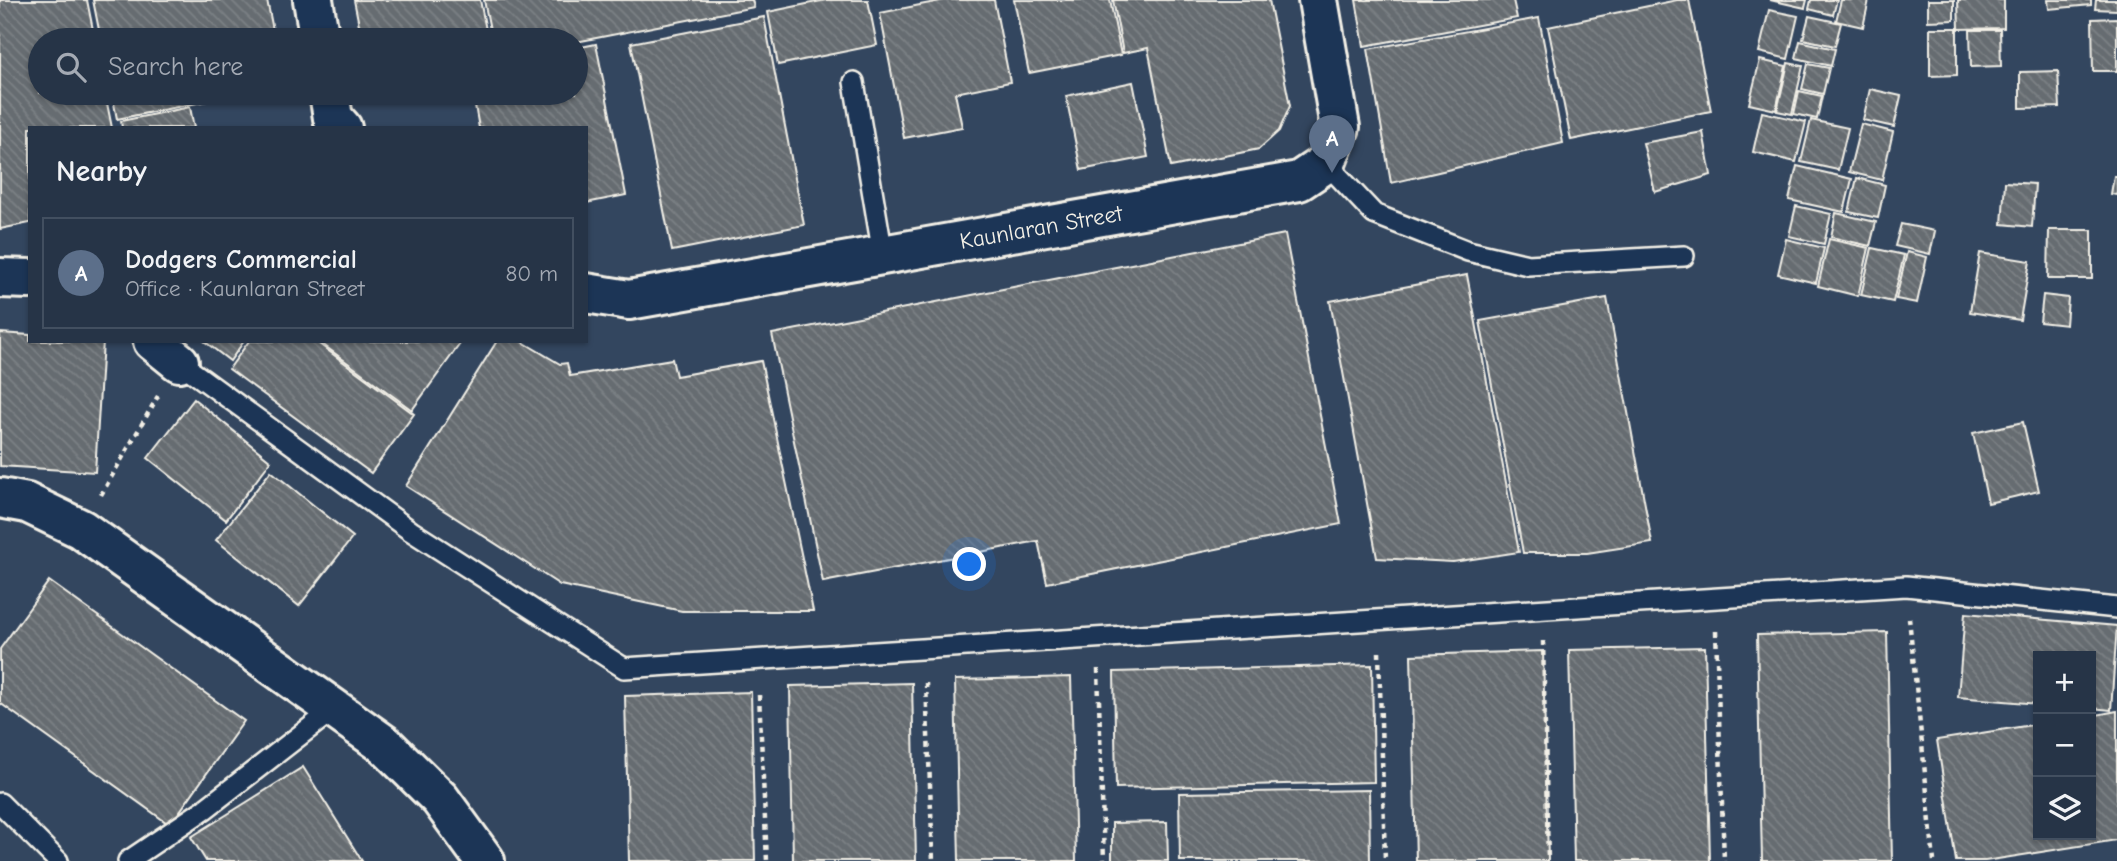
<!DOCTYPE html>
<html lang="en">
<head>
<meta charset="utf-8">
<style>
  :root { --surface:#263447; --page:#2e3c4e; --text:#f1f3f6; --muted:#a4aab4; --line:#424f60; --accent:#ff9aa2 }
  body { margin:0; font-family:"Comic Neue",sans-serif; background:var(--page); color:var(--text) }
  .controls { position:absolute; right:21px; bottom:21px; display:grid; overflow:hidden; border-radius:0px; box-shadow:0 2px 5px #0004 }
  .controls button { width:63px; height:63px; display:grid; place-items:center; padding:0; border:0; border-bottom:2px solid var(--line); background:var(--surface); color:var(--text); font:35px sans-serif }
  .you { position:absolute; left:970px; top:565px; width:24px; height:24px; margin:-18px; border:5px solid #fff; border-radius:50%; background:#1a73e8; box-shadow:0 0 0 10px #1a73e833 }
  .badge { display:grid; place-items:center; width:46px; height:46px; border-radius:50%; background:var(--accent); color:#fff; font-size:23px; font-weight:700 }
  .pin { position:absolute; translate:-50% -58px; filter:drop-shadow(0 2px 4px #0008) }
  .pin::after { content:''; position:absolute; top:37px; width:24px; height:21px; background:inherit; clip-path:polygon(0 0,100% 0,50% 100%) }
  .list { margin:0; padding:0; list-style:none }
  h2 { display:flex; justify-content:space-between; align-items:center; height:91px; margin:0; padding:0 28px; font-size:30px }
  h2 small { font-size:23px; font-weight:400; color:var(--muted) }
  .list li { display:grid; grid-template-columns:46px 1fr auto; gap:21px; align-items:center; box-sizing:border-box; height:112px; margin:0 14px 14px; padding:0 14px; border:2px solid var(--line); border-radius:0px }
  .list b { display:block; font-size:26px; white-space:nowrap }
  .list p { margin:0; font-size:23px; white-space:nowrap; color:var(--muted) }
  .list em { font-size:23px; font-style:normal; color:var(--muted) }
  .icon { flex:none; width:38px; height:38px; fill:none; stroke:currentColor; stroke-width:2; stroke-linecap:round; stroke-linejoin:round }
  .map { position:relative; flex:none; width:2117px; height:861px; overflow:hidden }
  .search { position:absolute; background:var(--surface); box-shadow:0 2px 5px #0004; left:28px; top:28px; width:560px; height:77px; display:flex; align-items:center; gap:18px; box-sizing:border-box; padding:0 24px; border-radius:38px; color:var(--muted); font-size:26px }
  .panel { position:absolute; background:var(--surface); box-shadow:0 2px 5px #0004; left:28px; top:126px; width:560px; height:217px; border-radius:0px }
  .map>svg:first-child { display:block }
  .building { fill:url(#building-back-hatch); stroke:#f4f1e8; stroke-width:2 }
  .lines { fill:none; stroke-linecap:round; stroke-linejoin:round }
  .service-casing { stroke:#f4f1e8; stroke-width:24 }
  .minor-casing { stroke:#f4f1e8; stroke-width:44 }
  .path { stroke:#f4f1e8; stroke-width:4.5; stroke-dasharray:5 5; stroke-linecap:butt }
  .service { stroke:#1d3557; stroke-width:19 }
  .minor { stroke:#1d3557; stroke-width:38 }
  .labels { text-anchor:middle; stroke-width:5; stroke-linejoin:round; paint-order:stroke }
  .street-label { font-size:23px; fill:#f4f1e8; stroke:#1d3557 }
</style>
</head>
<body>
<div class="map">
<svg width="2117" height="861" viewBox="0 0 2117 861">
  <defs>
    <pattern id="building-back-hatch" width="6" height="6" patternUnits="userSpaceOnUse" patternTransform="scale(1.75)"><rect width="6" height="6" fill="#666c71"/><path d="M-1 5l2 2M0 0l6 6M5-1l2 2" fill="none" stroke="#7c8185"/></pattern>
  </defs>
  <rect width="100%" height="100%" fill="#33465f"/>
  <filter id="ink" filterUnits="userSpaceOnUse"><feTurbulence type="fractalNoise" baseFrequency=".0143" numOctaves="2"/><feDisplacementMap in="SourceGraphic" scale="14" xChannelSelector="R" yChannelSelector="G"/><feConvolveMatrix kernelMatrix="1 2 1 2 8 2 1 2 1" color-interpolation-filters="sRGB"/></filter>
  <g filter="url(#ink)">
    <g class="building">
      <polygon points="0,0 87,0 95,40 40,40 40,93 105,93 112,128 30,128 30,223 0,229"/>
      <polygon points="93,0 267,0 275,40 101,40"/>
      <polygon points="354,0 480,0 488,40 362,40"/>
      <polygon points="484,0 752,0 754,7 576,42 492,40"/>
      <polygon points="826,0 868,0 877,45 778,65 768,12"/>
      <polygon points="945,0 994,0 1010,82 955,93 962,127 904,138 880,13"/>
      <polygon points="1014,0 1110,0 1121,55 1029,73"/>
      <polygon points="1113,0 1269,0 1290,106 1279,131 1259,149 1171,167 1148,48 1123,53"/>
      <polygon points="1356,0 1513,0 1517,18 1364,46"/>
      <polygon points="1677,0 1689,0 1711,111 1571,140 1548,27"/>
      <polygon points="1770,0 1807,0 1805,8"/>
      <polygon points="1811,0 1837,0 1833,15 1809,9"/>
      <polygon points="1841,0 1869,0 1863,27 1836,21"/>
      <polygon points="1928,0 1954,0 1954,20 1928,21"/>
      <polygon points="1958,0 2004,0 2004,28 1959,29"/>
      <polygon points="2048,0 2091,0 2091,5 2049,9"/>
      <polygon points="2096,0 2117,0 2117,10 2095,9"/>
      <polygon points="1769,10 1798,16 1788,59 1759,52"/>
      <polygon points="1809,16 1841,23 1835,46 1803,39"/>
      <polygon points="764,17 804,225 672,251 631,43"/>
      <polygon points="1539,18 1563,143 1391,183 1368,49"/>
      <polygon points="2117,18 2117,71 2093,71 2092,19"/>
      <polygon points="1930,28 1957,28 1957,75 1930,76"/>
      <polygon points="1970,30 2000,30 2001,66 1971,67"/>
      <polygon points="1800,41 1835,49 1831,66 1796,58"/>
      <polygon points="596,44 626,195 586,203 586,128 479,128 473,94 576,93 576,48"/>
      <polygon points="1760,60 1786,66 1776,110 1749,104"/>
      <polygon points="1788,63 1803,66 1792,114 1777,111"/>
      <polygon points="1808,64 1829,68 1823,94 1802,89"/>
      <polygon points="2058,71 2060,107 2020,108 2020,72"/>
      <polygon points="1133,82 1148,157 1081,170 1066,96"/>
      <polygon points="1870,89 1901,96 1894,127 1863,120"/>
      <polygon points="1799,91 1822,96 1817,119 1794,114"/>
      <polygon points="112,93 247,93 117,119"/>
      <polygon points="190,107 194,128 122,128 121,121"/>
      <polygon points="1762,112 1806,122 1796,162 1753,152"/>
      <polygon points="1811,120 1848,128 1838,170 1801,162"/>
      <polygon points="1861,124 1893,132 1882,180 1849,172"/>
      <polygon points="1703,132 1711,175 1655,192 1643,143"/>
      <polygon points="1797,166 1852,179 1844,212 1789,200"/>
      <polygon points="2114,176 2117,176 2117,195 2111,194"/>
      <polygon points="1857,178 1885,185 1878,218 1849,212"/>
      <polygon points="2005,182 2035,184 2032,227 2002,224"/>
      <polygon points="1796,206 1831,214 1824,244 1789,236"/>
      <polygon points="1836,213 1876,222 1870,246 1831,237"/>
      <polygon points="1901,224 1935,231 1930,254 1895,246"/>
      <polygon points="2049,230 2092,230 2092,279 2048,279"/>
      <polygon points="1285,234 1341,524 1047,583 1038,541 823,582 772,334"/>
      <polygon points="1786,239 1824,248 1816,283 1778,274"/>
      <polygon points="1829,239 1869,248 1858,296 1818,286"/>
      <polygon points="1872,248 1904,255 1893,302 1861,295"/>
      <polygon points="1907,252 1927,257 1917,303 1896,299"/>
      <polygon points="1980,253 2030,261 2020,320 1970,312"/>
      <polygon points="1467,275 1519,552 1453,562 1377,558 1330,301"/>
      <polygon points="2043,295 2068,298 2066,325 2040,322"/>
      <polygon points="1607,298 1652,543 1587,553 1523,553 1480,321"/>
      <polygon points="0,333 30,335 30,341 103,341 95,472 0,466"/>
      <polygon points="204,341 244,341 230,361"/>
      <polygon points="249,341 315,341 414,414 371,473 229,369"/>
      <polygon points="318,341 462,341 412,410"/>
      <polygon points="497,341 521,341 560,364 567,363 570,376 672,359 676,376 761,361 813,611 682,611 560,585 406,486"/>
      <polygon points="194,399 271,461 226,520 148,458"/>
      <polygon points="2023,422 2039,491 1988,503 1973,433"/>
      <polygon points="271,471 353,537 299,606 216,540"/>
      <polygon points="49,581 244,721 170,825 0,703 0,649"/>
      <polygon points="1965,613 2117,626 2111,710 2091,708 2091,656 2038,656 2038,704 1958,697"/>
      <polygon points="1887,632 1892,861 1762,861 1757,635"/>
      <polygon points="1705,647 1710,861 1574,861 1569,650"/>
      <polygon points="1543,651 1548,861 1416,861 1411,655"/>
      <polygon points="1372,665 1374,782 1116,788 1114,672"/>
      <polygon points="1071,677 1076,861 959,861 955,680"/>
      <polygon points="912,683 916,861 793,861 790,686"/>
      <polygon points="751,692 755,861 629,861 625,696"/>
      <polygon points="2117,711 2117,840 1985,861 1956,861 1937,740 2038,724 2038,835 2091,835 2091,716"/>
      <polygon points="303,767 362,861 206,861 191,837"/>
      <polygon points="1369,790 1370,861 1180,861 1179,793"/>
      <polygon points="1167,822 1168,861 1112,861 1112,823"/>
    </g>
    <g class="lines">
      <g class="service-casing">
        <g id="service">
          <polyline points="854,82 883,255"/>
          <polyline points="1326,163 1374,214 1468,251 1528,265 1684,256"/>
          <polyline points="179,362 411,531 624,668 1906,586 2117,608"/>
          <polyline points="0,803 58,861"/>
          <polyline points="128,861 205,809 334,709"/>
        </g>
      </g>
      <g class="minor-casing">
        <g id="minor">
          <polyline points="313,0 320,40"/>
          <polyline points="329,93 333,118 342,128"/>
          <polyline points="0,278 30,279"/>
          <path id="s1" d="M586 293 629 300 1299 181 1326 163 1340 127 1318 0"/>
          <polyline points="153,341 179,362"/>
          <polyline points="0,498 27,503 81,529 385,745 440,799 485,861"/>
        </g>
      </g>
      <g class="path">
        <polyline points="101,495 158,396"/>
        <polyline points="1909,618 1934,861"/>
        <polyline points="1716,631 1724,861"/>
        <polyline points="1543,641 1548,861"/>
        <polyline points="1379,652 1385,861"/>
        <polyline points="1098,669 1104,861"/>
        <polyline points="926,683 933,861"/>
        <polyline points="759,695 767,861"/>
      </g>
      <use href="#service" class="service"/>
      <use href="#minor" class="minor"/>
    </g>
  </g>
  <g class="labels">
    <g class="street-label">
      <text dy="8" stroke="none"><textPath href="#s1" startOffset="462">Kaunlaran Street</textPath></text>
    </g>
  </g>
</svg>
<div class="controls">
<button>+</button>
<button>−</button>
<button><svg class="icon" aria-label="layers" viewBox="0 0 24 24"><path d="M12 4l9 5-9 5-9-5zM3 14l9 5 9-5"/></svg></button>
</div>
<div class="you"></div>
<div class="pin badge" style="left:1332px;top:173px;background:#5c6f8a">A</div>
<div class="search"><svg class="icon" aria-label="search" viewBox="0 0 24 24"><circle cx="10" cy="10" r="6"/><path d="M15 15l6 6"/></svg>Search here</div>
<section class="panel">
<h2>Nearby<small></small></h2>
<ul class="list">
<li><span class="badge" style="background:#5c6f8a">A</span><div><b>Dodgers Commercial</b><p>Office · Kaunlaran Street</p></div><em>80 m</em></li>
</ul>
</section>
</div>
</body>
</html>
